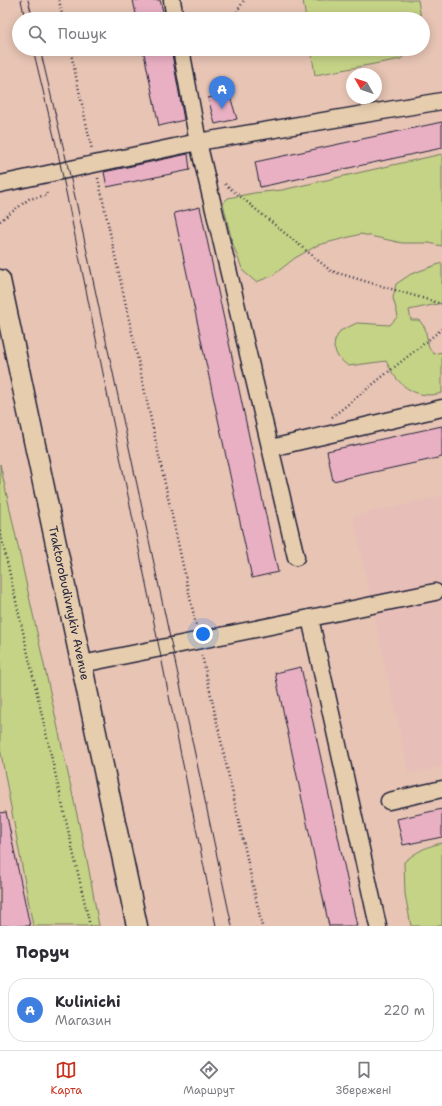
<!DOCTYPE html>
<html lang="uk">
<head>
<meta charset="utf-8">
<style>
  :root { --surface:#fff; --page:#f7f7f7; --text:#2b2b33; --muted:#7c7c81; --line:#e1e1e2; --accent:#c8321e }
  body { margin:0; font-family:"Shantell Sans",sans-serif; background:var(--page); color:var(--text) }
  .compass { position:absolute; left:346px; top:68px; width:36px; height:36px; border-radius:50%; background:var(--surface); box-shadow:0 2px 10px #0003; rotate:310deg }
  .you { position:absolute; left:203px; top:634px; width:14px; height:14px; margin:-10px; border:3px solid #fff; border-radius:50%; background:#1a73e8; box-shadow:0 0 0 6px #1a73e833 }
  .badge { display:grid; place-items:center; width:26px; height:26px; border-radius:50%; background:var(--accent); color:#fff; font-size:13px; font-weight:700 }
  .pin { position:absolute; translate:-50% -33px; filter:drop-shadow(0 1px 2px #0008) }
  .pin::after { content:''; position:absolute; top:21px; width:14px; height:12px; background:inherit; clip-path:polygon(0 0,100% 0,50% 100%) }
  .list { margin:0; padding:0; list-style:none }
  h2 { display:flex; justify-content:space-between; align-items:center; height:52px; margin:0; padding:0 16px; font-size:17px }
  h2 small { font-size:13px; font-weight:400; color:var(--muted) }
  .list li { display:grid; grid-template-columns:26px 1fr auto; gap:12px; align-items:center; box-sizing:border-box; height:64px; margin:0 8px 8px; padding:0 8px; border:1px solid var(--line); border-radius:16px }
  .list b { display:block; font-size:15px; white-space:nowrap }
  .list p { margin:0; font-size:13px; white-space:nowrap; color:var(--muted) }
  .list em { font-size:13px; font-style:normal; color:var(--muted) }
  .icon { flex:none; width:22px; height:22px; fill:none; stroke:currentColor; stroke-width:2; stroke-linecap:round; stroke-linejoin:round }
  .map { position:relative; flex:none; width:442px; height:926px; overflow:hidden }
  .search { position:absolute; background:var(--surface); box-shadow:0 2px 10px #0003; left:12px; right:12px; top:12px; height:44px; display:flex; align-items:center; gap:10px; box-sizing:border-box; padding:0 14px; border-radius:22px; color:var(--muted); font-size:15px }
  .sheet { height:124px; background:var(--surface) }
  nav { display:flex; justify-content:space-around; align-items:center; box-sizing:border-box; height:56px; border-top:1px solid var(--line); background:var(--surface); font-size:11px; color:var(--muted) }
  nav a { display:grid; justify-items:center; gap:2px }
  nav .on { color:var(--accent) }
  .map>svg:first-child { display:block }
  .built { fill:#e8beb8 }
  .green { fill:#c5d386; stroke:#747a60 }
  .building { fill:#e9b0c3; stroke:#22223b }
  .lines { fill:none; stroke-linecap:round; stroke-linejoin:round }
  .minor-casing { stroke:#22223b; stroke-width:19 }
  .major-casing { stroke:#22223b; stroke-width:23 }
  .path { stroke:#22223b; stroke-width:2.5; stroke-dasharray:1 3; stroke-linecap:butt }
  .minor { stroke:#e6cdae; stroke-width:16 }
  .major { stroke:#e6cdae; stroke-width:20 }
  .tram { stroke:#22223b; stroke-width:1 }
  .labels { text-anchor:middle; stroke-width:4; stroke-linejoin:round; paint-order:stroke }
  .street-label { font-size:12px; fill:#22223b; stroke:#e6cdae }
</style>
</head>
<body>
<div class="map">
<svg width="442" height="926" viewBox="0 0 442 926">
  <rect width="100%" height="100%" fill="#e7c4b4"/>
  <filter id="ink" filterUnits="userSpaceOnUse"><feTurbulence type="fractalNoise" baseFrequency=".025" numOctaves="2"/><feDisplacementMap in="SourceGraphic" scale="8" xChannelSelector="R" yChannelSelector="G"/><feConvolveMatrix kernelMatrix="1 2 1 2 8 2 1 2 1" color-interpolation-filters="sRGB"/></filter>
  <g filter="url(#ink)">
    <polygon class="built" points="442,496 442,766 409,774 353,516"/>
    <g class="green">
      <polygon points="303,0 418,0 421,19 306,19"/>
      <polygon points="311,49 409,49 401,59 315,75"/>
      <polygon points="442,154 442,246 429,243 402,243 361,234 318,245 295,258 272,276 256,282 243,271 232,242 223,203 228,198 254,193 282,190"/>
      <path d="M442 263V303L409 310 411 320H419L425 328 429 348 434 354 442 352V393C424 398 409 393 397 379 392 374 389 366 386 361L348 366 338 357 334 348 335 340 340 331 357 323 390 325 398 316 393 298 396 284 411 274Z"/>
      <polygon points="0,464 88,865 99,926 33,926 0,748"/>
      <path d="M442 843V926H411L405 894 404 862C416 852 427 846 442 843Z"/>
    </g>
    <g class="building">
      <polygon points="133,0 160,0 165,19 137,19"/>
      <polygon points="143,49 171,49 184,120 159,126"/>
      <polygon points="229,93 237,119 215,124 208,98"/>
      <polygon points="442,122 442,148 260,187 255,162"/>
      <polygon points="188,154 190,170 107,187 104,172"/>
      <polygon points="200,207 278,572 252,578 174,213"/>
      <polygon points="442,426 442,457 333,481 327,451"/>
      <polygon points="301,667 340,846 357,926 329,926 275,673"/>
      <polygon points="442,809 442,837 403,845 397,819"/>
      <polygon points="6,812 30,926 0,926 0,813"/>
    </g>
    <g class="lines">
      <g class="minor-casing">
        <g id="minor">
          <polyline points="172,0 175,19"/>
          <polyline points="181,49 198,142 442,101"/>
          <polyline points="0,184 198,142 296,557"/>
          <polyline points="271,448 442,408"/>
          <polyline points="310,618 435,592"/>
          <polyline points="82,664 310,618 378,926"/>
          <polyline points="389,801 442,789"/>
        </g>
      </g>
      <g class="major-casing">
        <polyline id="major" points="0,280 137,926"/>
      </g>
      <g class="path">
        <polyline points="59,0 63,19"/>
        <polyline points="233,19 244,0"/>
        <polyline points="70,49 92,150"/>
        <polyline points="98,178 196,625"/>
        <polyline points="225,184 331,271 442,304"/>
        <polyline points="0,221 29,199 47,195 46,190"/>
        <polyline points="332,417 442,329"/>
        <polyline points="0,531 90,926"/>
        <polyline points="202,655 262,926"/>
      </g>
      <use href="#minor" class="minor"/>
      <use href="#major" class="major"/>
      <g class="tram">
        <polyline points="21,0 25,19"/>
        <polyline points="28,0 33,19"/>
        <polyline points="33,49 58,153 216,926"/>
        <polyline points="40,49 76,201 232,926"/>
      </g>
    </g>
  </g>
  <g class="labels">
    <g class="street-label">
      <text transform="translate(69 603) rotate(78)" y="4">Traktorobudivnykiv Avenue</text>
    </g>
  </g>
</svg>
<svg class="compass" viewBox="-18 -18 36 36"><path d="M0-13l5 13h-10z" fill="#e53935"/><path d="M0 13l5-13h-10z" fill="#7c7c81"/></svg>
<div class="you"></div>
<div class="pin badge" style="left:222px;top:109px;background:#3f7fe0">A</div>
<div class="search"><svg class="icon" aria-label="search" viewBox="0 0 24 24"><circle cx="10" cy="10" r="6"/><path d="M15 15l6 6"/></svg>Пошук</div>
</div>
<section class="sheet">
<h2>Поруч<small></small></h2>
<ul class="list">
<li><span class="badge" style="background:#3f7fe0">A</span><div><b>Kulinichi</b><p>Магазин</p></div><em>220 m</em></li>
</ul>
</section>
<nav>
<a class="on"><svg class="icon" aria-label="map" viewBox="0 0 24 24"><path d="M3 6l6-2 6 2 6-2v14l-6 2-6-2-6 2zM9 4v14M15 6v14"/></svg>Карта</a>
<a><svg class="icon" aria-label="directions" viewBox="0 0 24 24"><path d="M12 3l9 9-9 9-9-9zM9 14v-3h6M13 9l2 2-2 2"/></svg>Маршрут</a>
<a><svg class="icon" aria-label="saved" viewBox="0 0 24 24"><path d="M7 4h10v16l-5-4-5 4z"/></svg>Збережені</a>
</nav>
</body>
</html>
